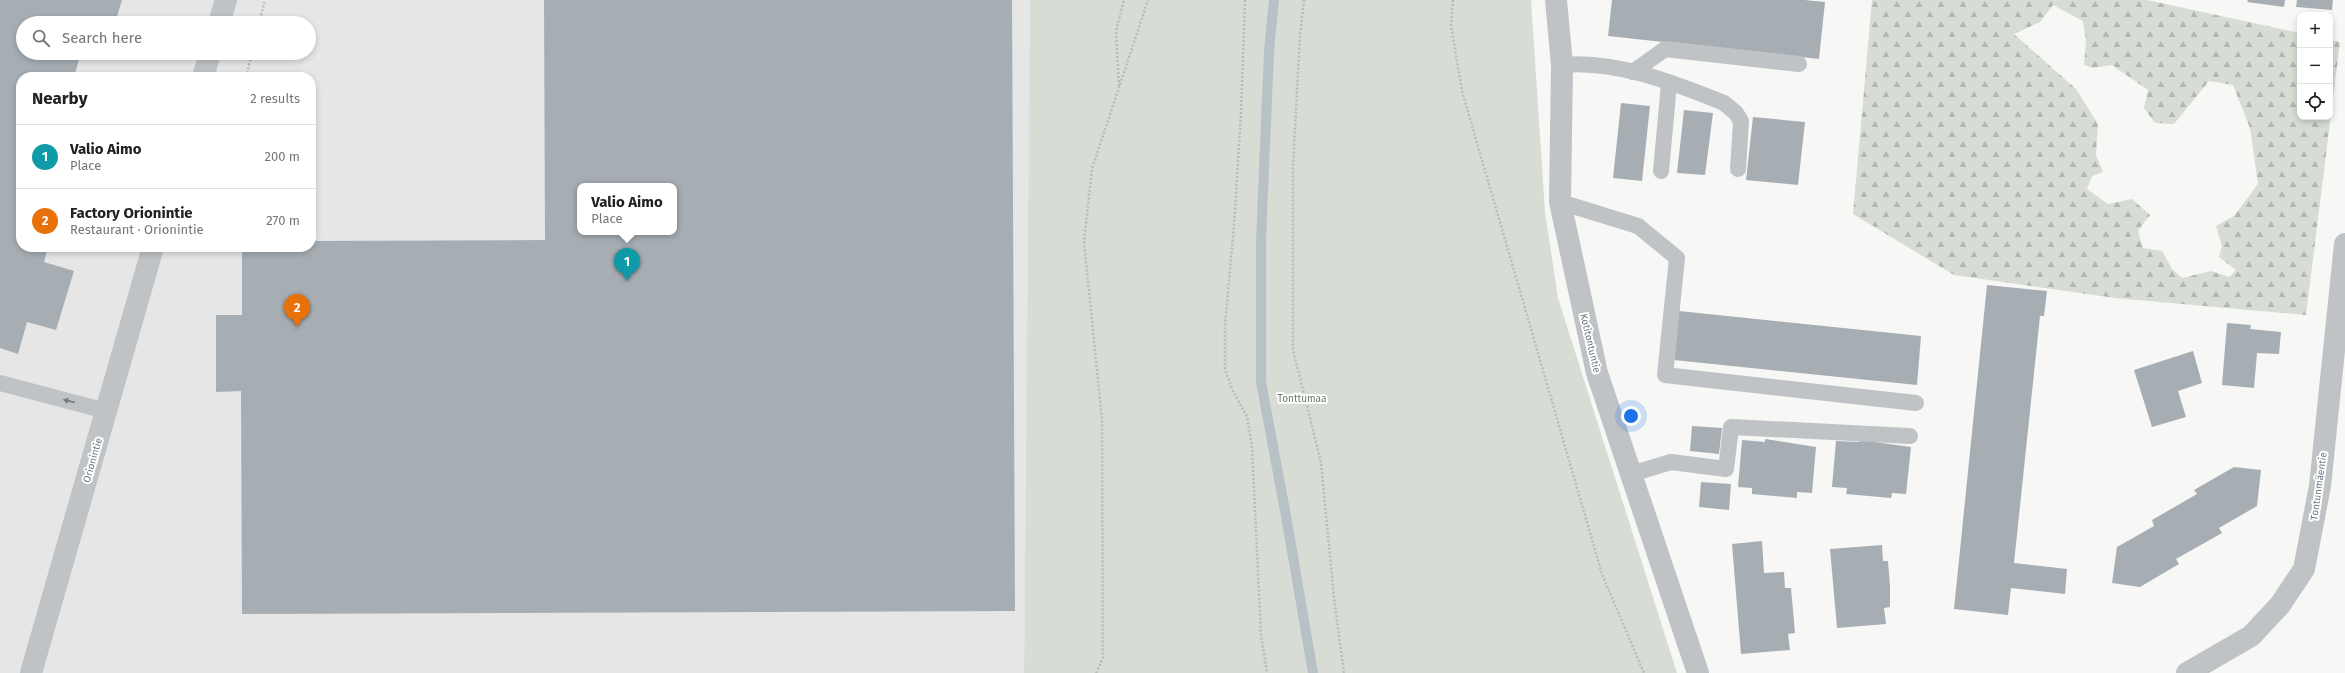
<!DOCTYPE html>
<html lang="en">
<head>
<meta charset="utf-8">
<style>
  :root { --surface:#fff; --page:#f6f6f6; --text:#202124; --muted:#757577; --line:#e0e0e0; --accent:#b45309 }
  body { margin:0; font-family:"Fira Sans",sans-serif; background:var(--page); color:var(--text) }
  .controls { position:absolute; right:12px; top:12px; display:grid; overflow:hidden; border-radius:8px; box-shadow:0 2px 6px #0003 }
  .controls button { width:36px; height:36px; display:grid; place-items:center; padding:0; border:0; border-bottom:1px solid var(--line); background:var(--surface); color:var(--text); font:20px sans-serif }
  .you { position:absolute; left:1631px; top:416px; width:14px; height:14px; margin:-10px; border:3px solid #fff; border-radius:50%; background:#1a73e8; box-shadow:0 0 0 6px #1a73e833 }
  .badge { display:grid; place-items:center; width:26px; height:26px; border-radius:50%; background:var(--accent); color:#fff; font-size:13px; font-weight:700 }
  .pin { position:absolute; translate:-50% -33px; filter:drop-shadow(0 1px 2px #0008) }
  .pin::after { content:''; position:absolute; top:21px; width:14px; height:12px; background:inherit; clip-path:polygon(0 0,100% 0,50% 100%) }
  .popup { position:absolute; left:577px; top:183px; width:100px; height:52px; box-sizing:border-box; display:grid; place-content:center; border-radius:8px; background:var(--surface); filter:drop-shadow(0 1px 3px #0005); font-size:13px; white-space:nowrap; color:var(--muted) }
  .popup b { font-size:15px; color:var(--text) }
  .popup::after { content:''; position:absolute; left:50%; top:100%; margin-left:-8px; border:8px solid transparent; border-top-color:var(--surface) }
  .list { margin:0; padding:0; list-style:none }
  h2 { display:flex; justify-content:space-between; align-items:center; height:52px; margin:0; padding:0 16px; font-size:17px }
  h2 small { font-size:13px; font-weight:400; color:var(--muted) }
  .list li { display:grid; grid-template-columns:26px 1fr auto; gap:12px; align-items:center; box-sizing:border-box; height:64px; padding:0 16px; border-top:1px solid var(--line) }
  .list b { display:block; font-size:15px; white-space:nowrap }
  .list p { margin:0; font-size:13px; white-space:nowrap; color:var(--muted) }
  .list em { font-size:13px; font-style:normal; color:var(--muted) }
  .icon { flex:none; width:22px; height:22px; fill:none; stroke:currentColor; stroke-width:2; stroke-linecap:round; stroke-linejoin:round }
  .map { position:relative; flex:none; width:2345px; height:673px; overflow:hidden }
  .search { position:absolute; background:var(--surface); box-shadow:0 2px 6px #0003; left:16px; top:16px; width:300px; height:44px; display:flex; align-items:center; gap:10px; box-sizing:border-box; padding:0 14px; border-radius:22px; color:var(--muted); font-size:15px }
  .panel { position:absolute; background:var(--surface); box-shadow:0 2px 6px #0003; left:16px; top:72px; width:300px; height:180px; border-radius:16px }
  .map>svg:first-child { display:block }
  .built { fill:#e5e6e5; fill-rule:evenodd }
  .forest { fill:url(#forest-firs); fill-rule:evenodd }
  .green { fill:#d7dcd5 }
  .lines { fill:none; stroke-linecap:round; stroke-linejoin:round }
  .stream { stroke:#b8c2c6; stroke-width:10 }
  .building { fill:#a7aeb3; fill-rule:evenodd }
  .path { stroke:#b9bcbe; stroke-width:2.5; stroke-dasharray:2 2; stroke-linecap:butt }
  .service { stroke:#bfc3c6; stroke-width:16 }
  .minor { stroke:#bfc3c6; stroke-width:22 }
  .oneway { fill:#6a7882 }
  .labels { text-anchor:middle; stroke-width:4; stroke-linejoin:round; paint-order:stroke }
  .street-label { font-size:10px; fill:#6a7882; stroke:#fff }
  .park-label { font-size:10px; fill:#6c7a68; stroke:#fff }
</style>
</head>
<body>
<div class="map">
<svg width="2345" height="673" viewBox="0 0 2345 673">
  <defs>
    <pattern id="forest-firs" width="22" height="20" patternUnits="userSpaceOnUse"><rect width="22" height="20" fill="#d7dcd5"/><path d="M5 1l3.5 6h-7zM16 11l3.5 6h-7z" fill="#b2b7b2"/></pattern>
  </defs>
  <rect width="100%" height="100%" fill="#f7f7f5"/>
  <path class="built" d="M0 0H1030L1024 673H0ZM23 23H309V53H23ZM21 77H311V247H21ZM580 186H674V232H580Z"/>
  <path class="forest" d="M1872 0H2147L2300 33V117H2330V40L2340 42 2306 315 2115 298 1954 275 1853 214ZM2053 5 2083 21 2086 40 2084 65 2093 68 2112 65 2148 90 2144 108 2155 123 2174 124 2209 81 2233 85 2250 128 2258 184 2234 216 2216 226 2222 246 2219 257 2236 270 2229 277 2211 271 2182 278 2172 269 2162 251 2143 248 2138 231 2150 215 2132 199 2108 204 2087 189 2092 176 2103 172 2096 155 2098 124 2076 89 2014 34 2040 22Z"/>
  <polygon class="green" points="1030,0 1531,0 1545,212 1558,298 1677,673 1024,673"/>
  <g class="lines">
    <polyline class="stream" points="1274,0 1269,50 1261,240 1261,382 1286,516 1313,673"/>
  </g>
  <g class="building">
    <polygon points="0,0 122,0 115,23 23,23 23,53 81,53 74,77 21,77 21,247 48,247 44,262 74,271 56,330 27,322 18,354 0,348"/>
    <path d="M544 0H1012L1015 611 242 614 241 391 216 392V315H242V247H311V241L545 240ZM580 186H674V232H580Z"/>
    <polygon points="1612,0 1805,0 1825,2 1819,59 1608,36"/>
    <polygon points="2248,0 2285,0 2284,7 2247,2"/>
    <polygon points="2297,0 2333,0 2332,10 2296,7"/>
    <polygon points="87,53 107,53 105,58"/>
    <polygon points="1621,103 1650,106 1642,181 1613,178"/>
    <polygon points="1684,110 1713,113 1705,175 1677,173"/>
    <polygon points="1753,117 1805,122 1798,185 1746,180"/>
    <polygon points="1987,285 2047,291 2044,316 2040,316 2014,563 2067,569 2065,594 2011,588 2008,615 1954,609"/>
    <polygon points="1679,311 1921,336 1917,385 1674,360"/>
    <polygon points="2227,323 2251,325 2250,329 2281,332 2279,354 2257,353 2254,388 2222,385"/>
    <polygon points="2193,351 2202,383 2178,391 2186,417 2152,427 2134,370"/>
    <polygon points="1692,426 1722,428 1719,454 1690,451"/>
    <polygon points="1765,439 1816,447 1812,493 1797,492 1797,498 1752,494 1752,488 1738,487 1742,440 1765,442"/>
    <polygon points="1860,440 1911,447 1906,494 1892,493 1891,498 1846,494 1847,488 1832,487 1836,441 1859,442"/>
    <polygon points="2234,467 2261,470 2257,506 2219,528 2222,533 2176,559 2179,564 2140,587 2112,583 2117,547 2154,526 2152,520 2197,494 2194,490"/>
    <polygon points="1701,482 1731,484 1729,510 1699,507"/>
    <polygon points="1762,541 1764,573 1784,572 1785,588 1791,588 1795,633 1788,634 1790,650 1741,654 1732,544"/>
    <polygon points="1882,545 1883,561 1888,561 1890,586 1890,607 1884,608 1886,624 1837,628 1830,549"/>
  </g>
  <g class="lines">
    <g class="path">
      <polyline points="1245,0 1241,114 1234,225 1225,325 1225,370 1233,391 1247,417 1252,447 1261,635 1267,673"/>
      <polyline points="1304,0 1300,35 1293,166 1293,350 1321,462 1334,598 1344,673"/>
      <polyline points="1453,0 1451,25 1462,91 1602,574 1644,673"/>
      <polyline points="259,23 265,0"/>
      <polyline points="246,77 252,53"/>
      <polyline points="1119,86 1116,31 1124,0"/>
      <polyline points="311,178 312,178"/>
      <polyline points="1096,673 1103,658 1102,420 1084,242 1092,169 1148,0"/>
    </g>
    <g class="service">
      <path d="M1562 65C1616 60 1675 83 1724 103L1736 113 1741 121 1738 169"/>
      <polyline points="1633,72 1665,49 1799,64"/>
      <polyline points="1661,171 1669,84"/>
      <polyline points="1560,202 1638,226 1677,258 1665,375 1916,403"/>
      <polyline points="0,383 106,411"/>
      <polyline points="1631,474 1671,462 1726,469 1731,427 1910,436"/>
    </g>
    <g class="minor">
      <polyline points="1556,0 1562,65 1560,202 1597,373 1698,673"/>
      <polyline points="219,23 226,0"/>
      <polyline points="203,77 210,53"/>
      <polyline points="31,673 153,247"/>
      <polyline points="2187,673 2251,636 2280,605 2304,569 2320,486 2345,244"/>
    </g>
  </g>
  <defs><path id="oneway-solid" d="M-6-.8H1V-3.2L6.5 0L1 3.2V.8H-6Z"/></defs>
  <use class="oneway" href="#oneway-solid" transform="translate(69 401) rotate(-166)"/>
  <g class="labels">
    <g class="street-label">
      <text transform="translate(1591 343) rotate(77)" y="4">Kotitontuntie</text>
      <text transform="translate(92 460) rotate(-74)" y="4">Orionintie</text>
      <text transform="translate(2318 486) rotate(-82)" y="4">Tontunmäentie</text>
    </g>
    <g class="park-label">
      <text x="1302" y="402">Tonttumaa</text>
    </g>
  </g>
</svg>
<div class="controls">
<button>+</button>
<button>−</button>
<button><svg class="icon" aria-label="locate" viewBox="0 0 24 24"><circle cx="12" cy="12" r="6"/><path d="M12 2v4M12 18v4M2 12h4M18 12h4"/></svg></button>
</div>
<div class="you"></div>
<div class="pin badge" style="left:627px;top:281px;background:#0f9aa8">1</div>
<div class="popup"><b>Valio Aimo</b>Place</div>
<div class="pin badge" style="left:297px;top:327px;background:#e8710a">2</div>
<div class="search"><svg class="icon" aria-label="search" viewBox="0 0 24 24"><circle cx="10" cy="10" r="6"/><path d="M15 15l6 6"/></svg>Search here</div>
<section class="panel">
<h2>Nearby<small>2 results</small></h2>
<ul class="list">
<li><span class="badge" style="background:#0f9aa8">1</span><div><b>Valio Aimo</b><p>Place</p></div><em>200 m</em></li>
<li><span class="badge" style="background:#e8710a">2</span><div><b>Factory Orionintie</b><p>Restaurant · Orionintie</p></div><em>270 m</em></li>
</ul>
</section>
</div>
</body>
</html>
